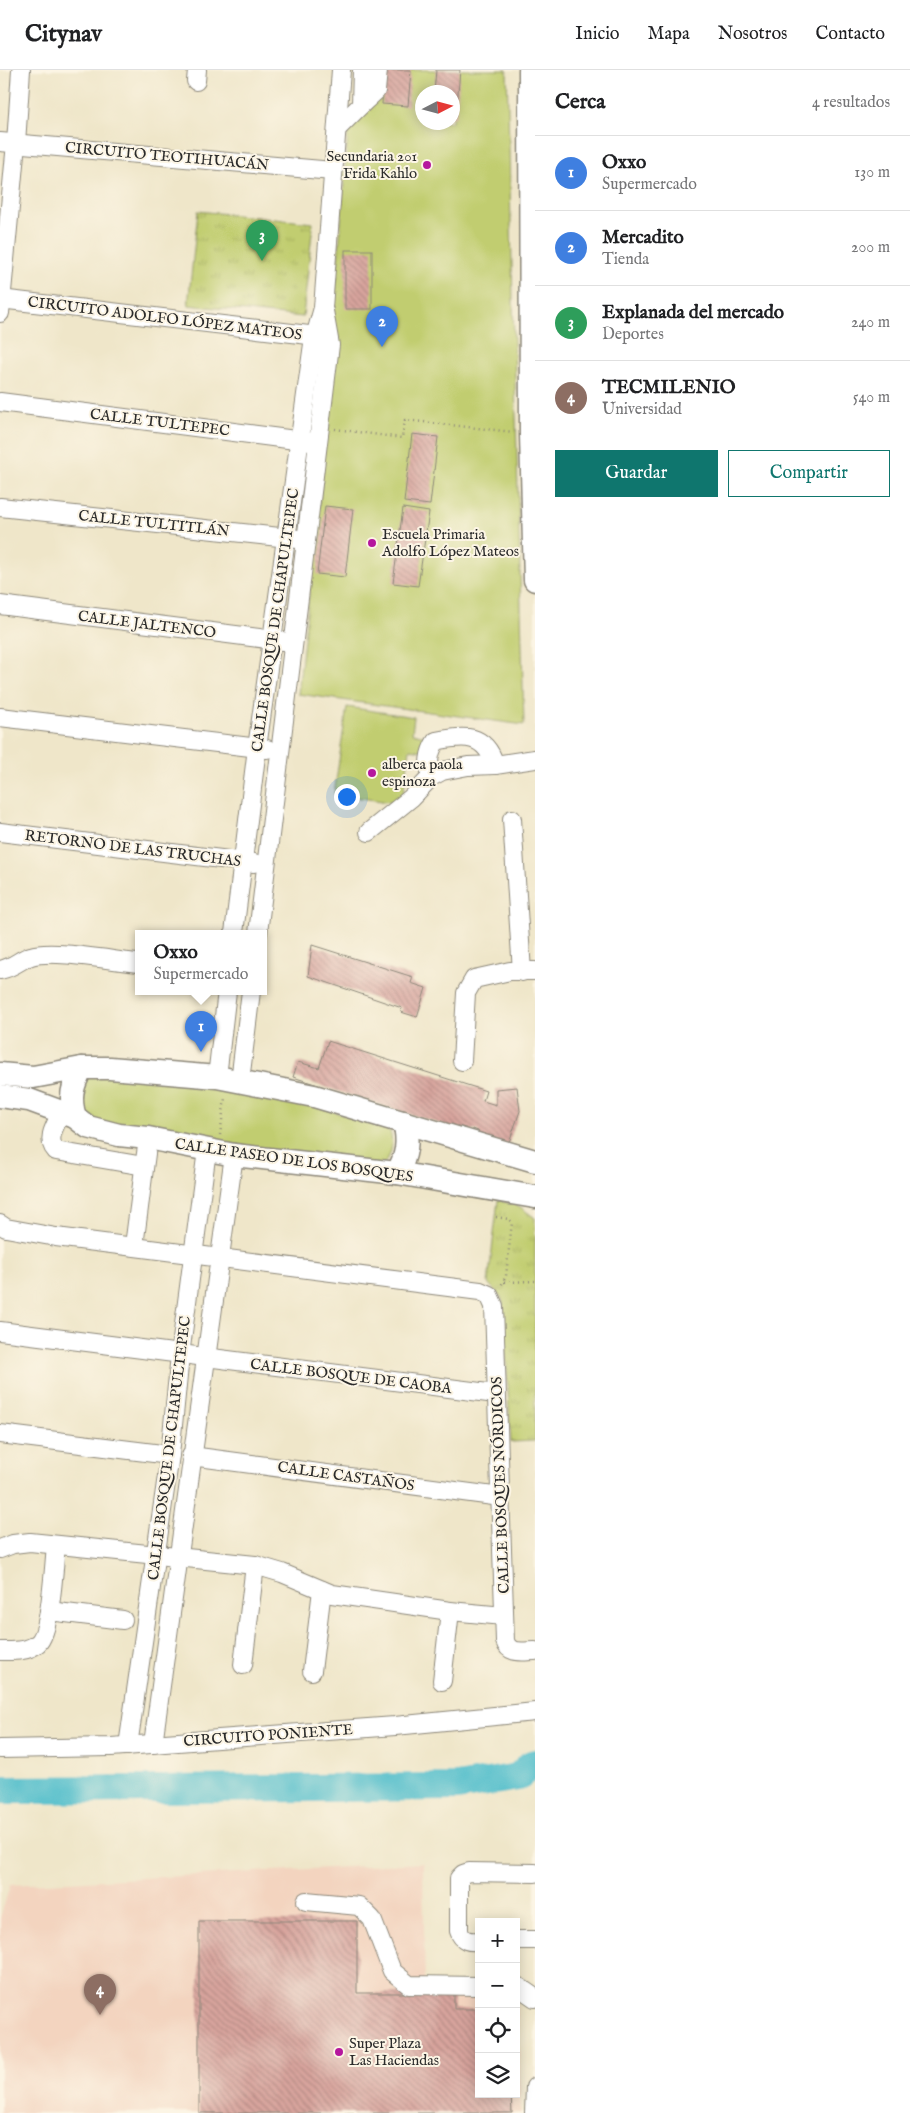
<!DOCTYPE html>
<html lang="es">
<head>
<meta charset="utf-8">
<style>
  :root { --surface:#fff; --page:#f2f2f2; --text:#202124; --muted:#757577; --line:#e0e0e0; --accent:#0f766e }
  body { margin:0; font-family:"IM FELL English",serif; background:var(--page); color:var(--text) }
  .controls { position:absolute; right:15px; bottom:15px; display:grid; overflow:hidden; border-radius:0px; box-shadow:0 2px 12px #0003 }
  .controls button { width:45px; height:45px; display:grid; place-items:center; padding:0; border:0; border-bottom:1px solid var(--line); background:var(--surface); color:var(--text); font:25px sans-serif }
  .compass { position:absolute; left:415px; top:15px; width:45px; height:45px; border-radius:50%; background:var(--surface); box-shadow:0 2px 12px #0003; rotate:84deg }
  .you { position:absolute; left:346px; top:726px; width:18px; height:18px; margin:-12px; border:4px solid #fff; border-radius:50%; background:#1a73e8; box-shadow:0 0 0 8px #1a73e833 }
  .badge { display:grid; place-items:center; width:32px; height:32px; border-radius:50%; background:var(--accent); color:#fff; font-size:16px; font-weight:700 }
  .pin { position:absolute; translate:-50% -41px; filter:drop-shadow(0 1px 2px #0008) }
  .pin::after { content:''; position:absolute; top:26px; width:18px; height:15px; background:inherit; clip-path:polygon(0 0,100% 0,50% 100%) }
  .popup { position:absolute; left:135px; top:860px; width:132px; height:65px; box-sizing:border-box; display:grid; place-content:center; border-radius:0px; background:var(--surface); filter:drop-shadow(0 1px 4px #0005); font-size:16px; white-space:nowrap; color:var(--muted) }
  .popup b { font-size:19px; color:var(--text) }
  .popup::after { content:''; position:absolute; left:50%; top:100%; margin-left:-10px; border:10px solid transparent; border-top-color:var(--surface) }
  .list { margin:0; padding:0; list-style:none }
  h2 { display:flex; justify-content:space-between; align-items:center; height:65px; margin:0; padding:0 20px; font-size:21px }
  h2 small { font-size:16px; font-weight:400; color:var(--muted) }
  .list li { display:grid; grid-template-columns:32px 1fr auto; gap:15px; align-items:center; box-sizing:border-box; height:75px; padding:0 20px; border-top:1px solid var(--line) }
  .list b { display:block; font-size:19px; white-space:nowrap }
  .list p { margin:0; font-size:16px; white-space:nowrap; color:var(--muted) }
  .list em { font-size:16px; font-style:normal; color:var(--muted) }
  .actions { display:flex; gap:10px; padding:15px 20px }
  .actions a { flex:1; padding:11px 0; border:1px solid var(--accent); border-radius:0px; text-align:center; font-size:18px; color:var(--accent) }
  .actions .main { background:var(--accent); color:#fff }
  .icon { flex:none; width:28px; height:28px; fill:none; stroke:currentColor; stroke-width:2; stroke-linecap:round; stroke-linejoin:round }
  .map { position:relative; flex:none; width:535px; height:2043px; overflow:hidden }
  header { display:flex; align-items:center; gap:30px; box-sizing:border-box; height:70px; padding:0 25px; background:var(--surface); border-bottom:1px solid var(--line) }
  header strong { font-size:24px }
  nav { display:flex; gap:28px; margin-inline-start:auto; font-size:18px }
  main { display:flex }
  aside { flex:1; background:var(--surface) }
  .map>svg:first-child { display:block }
  .built { fill:#f3d4bf }
  .grass { fill:#c1cd6f; stroke:#767c4d; fill-rule:evenodd }
  .park { fill:url(#park-tufts); stroke:#767c4d }
  .lines { fill:none; stroke-linecap:round; stroke-linejoin:round }
  .river { stroke:#50bdcb; stroke-width:28 }
  .building { fill:url(#building-back-hatch) }
  .minor-casing { stroke:#8d887a; stroke-width:20 }
  .major-casing { stroke:#8d887a; stroke-width:25 }
  .path { stroke:#8d887a; stroke-width:2.5; stroke-dasharray:1 4; stroke-linecap:butt }
  .minor { stroke:#fff; stroke-width:18 }
  .major { stroke:#fff; stroke-width:22 }
  .poi-dot { fill:#b5179e; stroke:#fcf5e5; stroke-width:2 }
  .labels { text-anchor:middle; stroke-width:4; stroke-linejoin:round; paint-order:stroke }
  .street-label { font-size:15px; fill:#2b2b2b; stroke:#fcf5e5 }
  .poi-label { font-size:15px; fill:#2b2b2b; stroke:#fcf5e5; text-anchor:start }
</style>
</head>
<body>
<header>
<strong>Citynav</strong>
<nav><a>Inicio</a><a>Mapa</a><a>Nosotros</a><a>Contacto</a></nav>
</header>
<main>
<div class="map">
<svg width="535" height="2043" viewBox="0 0 535 2043">
  <defs>
    <pattern id="park-tufts" width="24" height="20" patternUnits="userSpaceOnUse" patternTransform="scale(1.25)"><rect width="24" height="20" fill="#c1cd6f"/><path d="M3 7l-1-3M5 7V3M7 7l1-3M15 17l-1-3M17 17v-4M19 17l1-3" fill="none" stroke="#a6b060"/></pattern>
    <pattern id="building-back-hatch" width="6" height="6" patternUnits="userSpaceOnUse" patternTransform="scale(1.25)"><rect width="6" height="6" fill="#d8a49d"/><path d="M-1 5l2 2M0 0l6 6M5-1l2 2" fill="none" stroke="#af8680"/></pattern>
  </defs>
  <rect width="100%" height="100%" fill="#fcf5e5"/>
  <filter id="ink" filterUnits="userSpaceOnUse"><feTurbulence type="fractalNoise" baseFrequency=".02" numOctaves="2"/><feDisplacementMap in="SourceGraphic" scale="10" xChannelSelector="R" yChannelSelector="G"/><feConvolveMatrix kernelMatrix="1 2 1 2 8 2 1 2 1" color-interpolation-filters="sRGB"/></filter>
  <filter id="wash" filterUnits="userSpaceOnUse"><feTurbulence type="fractalNoise" baseFrequency=".0096" numOctaves="4" result="noise"/><feDisplacementMap in="SourceGraphic" scale="20" xChannelSelector="R" yChannelSelector="G"/><feGaussianBlur stdDeviation="1.12" result="paint"/><feColorMatrix in="noise" values="0 0 0 0 0 0 0 0 0 0 0 0 0 0 0 0 0 1.4 0 .05"/><feComposite in="paint" operator="in"/></filter>
  <g filter="url(#wash)">
    <rect width="100%" height="100%" fill="#efe6c9"/>
    <polygon class="built" points="423,1793 425,1918 479,1919 479,2024 516,2024 517,1919 521,2043 0,2043 0,1848 10,1815"/>
    <g class="grass">
      <path d="M380 0H507L524 655 298 624 321 417 348 60ZM422 22H452V52H422Z"/>
      <polygon points="347,637 414,647 412,663 425,666 423,681 410,679 402,734 334,724"/>
      <path d="M91 995 312 1034 390 1061C394 1076 392 1088 379 1098L85 1050 80 1004Z"/>
    </g>
    <g class="park">
      <polygon points="198,141 313,153 303,247 188,235"/>
      <polygon points="498,1130 519,1136 535,1148 535,1371 511,1372 503,1233 501,1227 488,1213"/>
    </g>
    <g class="lines">
      <polyline class="river" points="0,1720 457,1717 518,1707 531,1694 535,1693"/>
    </g>
    <g id="blocks">
      <g class="building">
        <polygon points="384,0 411,0 408,36 382,34"/>
        <polygon points="436,0 460,0 456,47 452,47 452,22 434,22"/>
        <rect x="345" y="180" width="27" height="59"/>
        <polygon points="412,364 438,367 430,435 404,432"/>
        <polygon points="325,436 353,439 345,507 317,504"/>
        <polygon points="403,438 429,442 418,516 393,513"/>
        <polygon points="312,875 413,907 411,913 426,918 417,947 401,942 402,938 308,906"/>
        <polygon points="328,971 486,1021 483,1031 496,1035 496,1019 517,1017 520,1041 508,1075 480,1070 478,1061 473,1059 472,1064 293,1007 298,992 319,998"/>
        <polygon points="199,1851 357,1851 357,1923 454,1923 454,1939 479,1939 479,2024 511,2024 512,2043 199,2043"/>
      </g>
    </g>
  </g>
  <g filter="url(#ink)">
    <use href="#blocks" fill-opacity="0" stroke="#8d887a" stroke-width="1"/>
    <g class="lines">
      <g class="minor-casing">
        <g id="minor">
          <polyline points="196,11 197,0"/>
          <polyline points="361,35 376,21 378,0"/>
          <polyline points="337,59 361,35 362,0"/>
          <polyline points="0,72 333,101"/>
          <polyline points="0,229 326,267"/>
          <polyline points="0,243 16,73 21,0"/>
          <polyline points="0,332 311,372"/>
          <polyline points="0,437 298,469"/>
          <polyline points="0,535 283,571"/>
          <polyline points="0,647 267,679"/>
          <path d="M431 707C428 693 428 684 436 671 464 665 485 663 495 695"/>
          <polyline points="512,749 522,902"/>
          <polyline points="0,762 254,793"/>
          <polyline points="369,762 411,728 431,707 442,701 468,696 495,695 535,689"/>
          <polyline points="234,863 257,678 313,274 323,238 341,0"/>
          <polyline points="258,863 330,275 324,241"/>
          <path d="M0 900C15 897 20 889 31 886 52 879 114 891 138 893"/>
          <polyline points="462,991 466,923 474,909 510,901 535,901"/>
          <polyline points="217,1007 227,921"/>
          <polyline points="240,1011 251,921"/>
          <path d="M62 1042C56 1054 45 1069 56 1081L144 1096"/>
          <path d="M0 1154 6 1158 56 1167 480 1221 489 1225 494 1236 505 1571C509 1585 523 1581 535 1581"/>
          <polyline points="134,1176 148,1068"/>
          <polyline points="0,1261 496,1324"/>
          <polyline points="0,1364 170,1385"/>
          <polyline points="191,1386 501,1427"/>
          <polyline points="0,1479 13,1474 30,1472 255,1495 282,1503 332,1524 450,1541 504,1546"/>
          <polyline points="49,1541 123,1550"/>
          <path d="M0 1581C12 1581 28 1582 38 1573 51 1562 54 1494 56 1475"/>
          <polyline points="243,1595 255,1495"/>
          <polyline points="312,1601 322,1520"/>
          <polyline points="442,1611 450,1541"/>
          <polyline points="153,1674 234,1085"/>
          <polyline points="128,1676 170,1385 180,1285 207,1080"/>
          <polyline points="0,1679 111,1677 395,1656 535,1642"/>
          <polyline points="306,1831 359,1836 372,1849 392,1901 409,1915 479,1916"/>
          <polyline points="516,1870 535,1870"/>
          <path d="M479 1871C469 1872 462 1871 459 1861V1808L463 1804 469 1802 535 1803"/>
          <polyline points="519,1917 535,1928"/>
          <polyline points="534,2043 535,2017"/>
        </g>
      </g>
      <g class="major-casing">
        <g id="major">
          <polyline points="530,0 531,364 535,510"/>
          <polyline points="0,1004 33,1007 82,998 110,998 217,1007 314,1026 535,1091"/>
          <polyline points="0,1026 29,1030 75,1047 88,1057 119,1065 148,1068 234,1085 397,1103 535,1127"/>
          <path d="M75 1047C69 1028 72 1016 82 998"/>
          <path d="M397 1103C407 1086 409 1071 404 1052"/>
        </g>
      </g>
      <g class="path">
        <polyline points="335,359 402,368 405,350 513,362"/>
        <polyline points="220,1065 225,1028"/>
        <polyline points="496,1147 509,1149 512,1152 506,1206 501,1216"/>
        <polyline points="504,1212 535,1211"/>
      </g>
      <use href="#minor" class="minor"/>
      <use href="#major" class="major"/>
    </g>
  </g>
  <g class="poi-dot">
    <circle cx="427" cy="95" r="5"/>
    <circle cx="372" cy="473" r="5"/>
    <circle cx="372" cy="703" r="5"/>
    <circle cx="339" cy="1982" r="5"/>
  </g>
  <g class="labels">
    <g class="street-label">
      <text transform="translate(167 86) rotate(5)" y="5">CIRCUITO TEOTIHUACÁN</text>
      <text transform="translate(165 248) rotate(7)" y="5">CIRCUITO ADOLFO LÓPEZ MATEOS</text>
      <text transform="translate(160 352) rotate(7)" y="5">CALLE TULTEPEC</text>
      <text transform="translate(154 453) rotate(6)" y="5">CALLE TULTITLÁN</text>
      <text transform="translate(275 550) rotate(-82)" y="5">CALLE BOSQUE DE CHAPULTEPEC</text>
      <text transform="translate(147 554) rotate(7)" y="5">CALLE JALTENCO</text>
      <text transform="translate(133 778) rotate(7)" y="5">RETORNO DE LAS TRUCHAS</text>
      <text transform="translate(294 1090) rotate(8)" y="5">CALLE PASEO DE LOS BOSQUES</text>
      <text transform="translate(351 1306) rotate(7)" y="5">CALLE BOSQUE DE CAOBA</text>
      <text transform="translate(169 1378) rotate(-83)" y="5">CALLE BOSQUE DE CHAPULTEPEC</text>
      <text transform="translate(346 1406) rotate(8)" y="5">CALLE CASTAÑOS</text>
      <text transform="translate(500 1415) rotate(-92)" y="5">CALLE BOSQUES NÓRDICOS</text>
      <text transform="translate(268 1665) rotate(-4)" y="5">CIRCUITO PONIENTE</text>
    </g>
    <g class="poi-label">
      <text x="417" y="91" text-anchor="end">Secundaria 201<tspan x="417" dy="17">Frida Kahlo</tspan></text>
      <text x="382" y="469">Escuela Primaria<tspan x="382" dy="17">Adolfo López Mateos</tspan></text>
      <text x="382" y="699">alberca paola<tspan x="382" dy="17">espinoza</tspan></text>
      <text x="349" y="1978">Super Plaza<tspan x="349" dy="17">Las Haciendas</tspan></text>
    </g>
  </g>
</svg>
<div class="controls">
<button>+</button>
<button>−</button>
<button><svg class="icon" aria-label="locate" viewBox="0 0 24 24"><circle cx="12" cy="12" r="6"/><path d="M12 2v4M12 18v4M2 12h4M18 12h4"/></svg></button>
<button><svg class="icon" aria-label="layers" viewBox="0 0 24 24"><path d="M12 4l9 5-9 5-9-5zM3 14l9 5 9-5"/></svg></button>
</div>
<svg class="compass" viewBox="-18 -18 36 36"><path d="M0-13l5 13h-10z" fill="#e53935"/><path d="M0 13l5-13h-10z" fill="#757577"/></svg>
<div class="you"></div>
<div class="pin badge" style="left:201px;top:982px;background:#3f7fe0">1</div>
<div class="popup"><b>Oxxo</b>Supermercado</div>
<div class="pin badge" style="left:382px;top:277px;background:#3f7fe0">2</div>
<div class="pin badge" style="left:262px;top:191px;background:#2e9e5b">3</div>
<div class="pin badge" style="left:100px;top:1945px;background:#8d6e63">4</div>
</div>
<aside>
<h2>Cerca<small>4 resultados</small></h2>
<ul class="list">
<li><span class="badge" style="background:#3f7fe0">1</span><div><b>Oxxo</b><p>Supermercado</p></div><em>130 m</em></li>
<li><span class="badge" style="background:#3f7fe0">2</span><div><b>Mercadito</b><p>Tienda</p></div><em>200 m</em></li>
<li><span class="badge" style="background:#2e9e5b">3</span><div><b>Explanada del mercado</b><p>Deportes</p></div><em>240 m</em></li>
<li><span class="badge" style="background:#8d6e63">4</span><div><b>TECMILENIO</b><p>Universidad</p></div><em>540 m</em></li>
</ul>
<div class="actions"><a class="main">Guardar</a><a>Compartir</a></div>
</aside>
</main>
</body>
</html>
